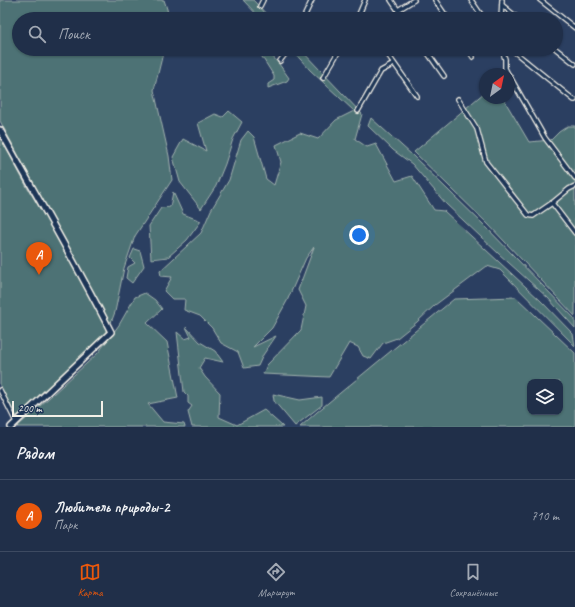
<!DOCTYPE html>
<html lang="ru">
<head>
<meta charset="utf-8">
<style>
  :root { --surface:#202f49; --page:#2d3b53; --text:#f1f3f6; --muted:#a2a9b4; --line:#3d4a61; --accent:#ea580c }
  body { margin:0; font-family:Caveat,sans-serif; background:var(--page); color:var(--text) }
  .controls { position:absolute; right:12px; bottom:12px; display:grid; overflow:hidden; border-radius:8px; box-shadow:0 1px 3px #0004 }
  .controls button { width:36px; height:36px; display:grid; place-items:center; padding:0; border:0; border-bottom:1px solid var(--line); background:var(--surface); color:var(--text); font:20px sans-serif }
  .compass { position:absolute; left:479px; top:68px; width:36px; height:36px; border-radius:50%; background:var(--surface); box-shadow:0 1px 3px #0004; rotate:33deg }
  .scale { position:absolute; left:12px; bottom:10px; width:91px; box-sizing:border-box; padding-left:4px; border:2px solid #f4f1e8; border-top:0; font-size:11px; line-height:14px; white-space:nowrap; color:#f4f1e8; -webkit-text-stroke:3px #1d3557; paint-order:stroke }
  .you { position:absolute; left:359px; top:235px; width:14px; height:14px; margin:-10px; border:3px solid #fff; border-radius:50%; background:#1a73e8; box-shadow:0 0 0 6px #1a73e833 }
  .badge { display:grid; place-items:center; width:26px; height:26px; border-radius:50%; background:var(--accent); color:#fff; font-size:13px; font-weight:700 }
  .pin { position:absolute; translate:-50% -33px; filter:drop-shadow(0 1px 2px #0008) }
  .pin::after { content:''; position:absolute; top:21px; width:14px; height:12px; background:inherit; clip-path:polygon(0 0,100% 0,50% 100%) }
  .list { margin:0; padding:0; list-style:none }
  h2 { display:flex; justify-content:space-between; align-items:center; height:52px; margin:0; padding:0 16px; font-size:17px }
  h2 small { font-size:13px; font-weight:400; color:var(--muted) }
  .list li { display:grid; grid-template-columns:26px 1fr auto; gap:12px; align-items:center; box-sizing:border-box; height:72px; padding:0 16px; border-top:1px solid var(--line) }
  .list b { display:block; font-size:15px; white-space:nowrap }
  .list p { margin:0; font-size:13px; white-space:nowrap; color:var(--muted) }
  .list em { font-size:13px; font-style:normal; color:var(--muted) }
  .icon { flex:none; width:22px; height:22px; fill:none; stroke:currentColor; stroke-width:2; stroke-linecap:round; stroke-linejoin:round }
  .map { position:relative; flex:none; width:575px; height:427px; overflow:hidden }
  .search { position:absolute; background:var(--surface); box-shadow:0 1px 3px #0004; left:12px; right:12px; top:12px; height:44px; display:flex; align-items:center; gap:10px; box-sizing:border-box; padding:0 14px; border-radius:22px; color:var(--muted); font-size:15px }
  .sheet { height:124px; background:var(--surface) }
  nav { display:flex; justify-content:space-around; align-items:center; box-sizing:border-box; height:56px; border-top:1px solid var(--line); background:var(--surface); font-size:11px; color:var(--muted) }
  nav a { display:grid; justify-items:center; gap:2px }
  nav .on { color:var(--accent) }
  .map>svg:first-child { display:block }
  .green { fill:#4e7274; stroke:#a1b2ae; fill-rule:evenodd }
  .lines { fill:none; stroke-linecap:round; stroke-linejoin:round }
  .street-casing { stroke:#f4f1e8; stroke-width:6 }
  .secondary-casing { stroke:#f4f1e8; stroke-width:8 }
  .street { stroke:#1d3557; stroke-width:3.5 }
  .secondary { stroke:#1d3557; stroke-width:5 }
</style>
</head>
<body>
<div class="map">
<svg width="575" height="427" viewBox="0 0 575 427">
  <rect width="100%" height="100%" fill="#2b3f61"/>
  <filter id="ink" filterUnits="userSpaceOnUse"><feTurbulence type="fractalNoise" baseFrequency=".025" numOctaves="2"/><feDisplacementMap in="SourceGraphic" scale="8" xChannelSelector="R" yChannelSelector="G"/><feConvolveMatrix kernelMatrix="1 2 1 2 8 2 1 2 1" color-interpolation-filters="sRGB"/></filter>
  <g filter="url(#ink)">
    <g class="green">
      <polygon points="0,0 164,0 167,9 169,19 19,19 19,49 164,49 154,90 169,156 172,180 135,236 124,268 115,312 112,320 109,323 0,121"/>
      <polygon points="243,0 253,0 271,19 261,19"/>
      <polygon points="257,49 266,49 279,64 289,78 287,81 268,88 268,84 274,80 274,76"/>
      <polygon points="291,49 300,49 362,114 355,139 367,147 376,144 396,181 412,176 434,210 444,211 540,300 573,334 575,346 500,270 487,266 435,305 417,322 397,338 383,343 371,359 363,356 358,347 349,343 329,377 263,374 267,365 301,330 306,306 298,290 314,247 306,258 287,301 272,328 253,347 276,336 263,355 258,366 244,368 238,352 221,343 212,328 200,316 184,310 185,299 172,299 164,291 172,277 161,276 160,271 201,233 211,210 229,180 241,140 248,131 254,137 266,179 274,185 281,162 276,145 300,133 318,139 336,120 354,111 310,70"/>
      <polygon points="485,92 485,98 503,98 529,142 551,140 559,132 568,126 575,126 575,316 488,224 414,152"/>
      <polygon points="229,111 242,122 233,139 225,164 216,186 201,209 180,182 173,157 183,139 206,151 198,123 215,114 223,117"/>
      <polygon points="371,118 412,155 485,226 575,319 575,328 548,298 499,254 446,204 412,164 393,150 368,126"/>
      <polygon points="0,137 28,189 49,223 106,326 106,333 32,404 17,417 0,386"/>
      <polygon points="173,192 183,214 201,221 187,240 168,257 151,259 149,226 161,208 170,207"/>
      <polygon points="134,249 140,251 144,266 132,283 126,278 128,267 135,263 130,258"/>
      <polygon points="145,293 155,300 162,309 147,323 167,342 178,398 148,404 163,422 184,424 185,427 17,427 98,353 119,325 135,297"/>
      <path d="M516 297 575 353V427H300L317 412 454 299ZM530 382H560V412H530Z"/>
      <polygon points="186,327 200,342 215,351 223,362 205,358 199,368 205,377 220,393 219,417 237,425 264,410 282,426 283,427 192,427 188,412 192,406 188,403 188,396 184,392 177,332 185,339 191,337"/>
      <polygon points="273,394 300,400 322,397 322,405 295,426 274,401"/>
    </g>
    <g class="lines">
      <g class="street-casing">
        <g id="street">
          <polyline points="391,0 404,19"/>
          <polyline points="435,0 448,19"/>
          <polyline points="471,0 484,19"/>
          <polyline points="540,0 575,28"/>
          <polyline points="502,5 519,19"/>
          <polyline points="260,6 263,0"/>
          <polyline points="398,10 414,0"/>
          <polyline points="303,19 312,0"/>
          <polyline points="357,19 365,0"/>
          <polyline points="501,19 502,0"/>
          <polyline points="384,49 417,96"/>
          <polyline points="425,49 444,76"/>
          <polyline points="468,49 473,57"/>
          <polyline points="502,49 505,59 505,68 508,74"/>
          <polyline points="511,49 574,100 575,100"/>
          <polyline points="556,49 575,64"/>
          <polyline points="280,61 289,49"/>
          <polyline points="509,75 545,138 575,178"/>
          <polyline points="323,78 340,49"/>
          <polyline points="458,99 477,129 486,162 528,215 533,216 552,203 569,189 575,186"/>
          <polyline points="358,111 381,71 394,64"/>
          <polyline points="552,203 575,233"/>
          <polyline points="0,390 16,422"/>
        </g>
      </g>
      <g class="secondary-casing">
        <path id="secondary" d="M0 130C37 197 76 263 111 332L11 427"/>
      </g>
      <use href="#street" class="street"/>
      <use href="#secondary" class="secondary"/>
    </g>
  </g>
</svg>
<div class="controls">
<button><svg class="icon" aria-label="layers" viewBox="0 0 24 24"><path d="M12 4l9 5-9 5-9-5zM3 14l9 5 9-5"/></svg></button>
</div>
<svg class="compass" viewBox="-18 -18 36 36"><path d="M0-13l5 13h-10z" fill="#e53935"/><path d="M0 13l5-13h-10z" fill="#a2a9b4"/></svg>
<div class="scale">200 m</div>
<div class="you"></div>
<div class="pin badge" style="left:39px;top:275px">A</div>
<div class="search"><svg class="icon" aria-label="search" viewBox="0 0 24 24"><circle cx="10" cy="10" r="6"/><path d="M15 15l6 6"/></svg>Поиск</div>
</div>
<section class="sheet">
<h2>Рядом<small></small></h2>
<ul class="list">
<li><span class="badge">A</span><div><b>Любитель природы-2</b><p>Парк</p></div><em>710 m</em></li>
</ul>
</section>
<nav>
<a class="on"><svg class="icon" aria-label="map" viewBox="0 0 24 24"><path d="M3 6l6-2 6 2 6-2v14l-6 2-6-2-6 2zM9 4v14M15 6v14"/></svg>Карта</a>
<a><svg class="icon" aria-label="directions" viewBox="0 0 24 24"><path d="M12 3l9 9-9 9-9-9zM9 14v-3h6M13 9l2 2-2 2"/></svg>Маршрут</a>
<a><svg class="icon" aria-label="saved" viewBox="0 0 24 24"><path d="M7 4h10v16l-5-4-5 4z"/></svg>Сохранённые</a>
</nav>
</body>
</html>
